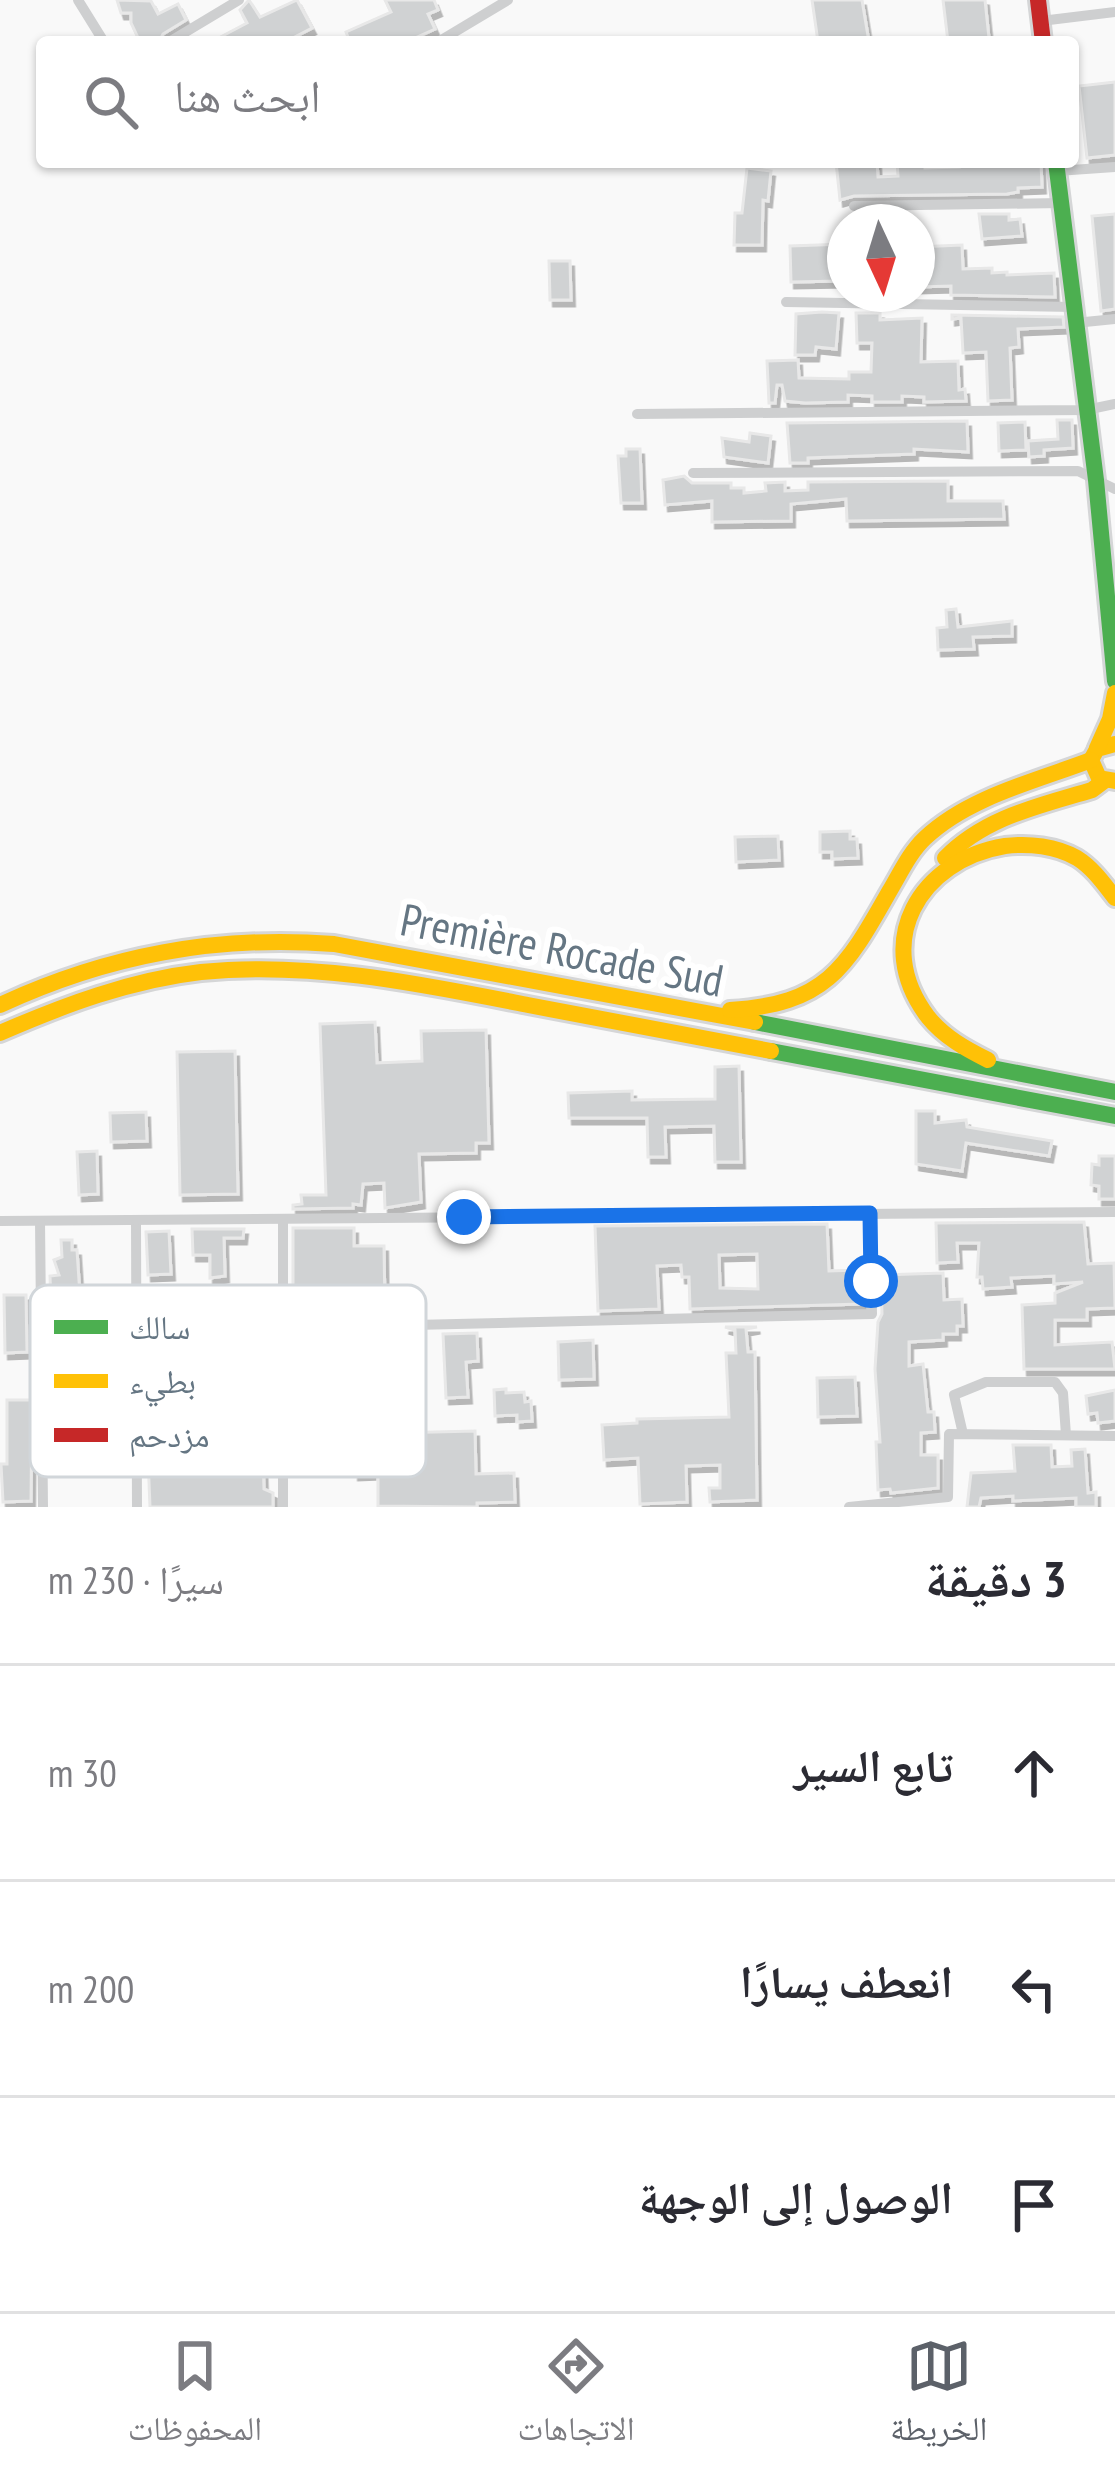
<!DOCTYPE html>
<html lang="ar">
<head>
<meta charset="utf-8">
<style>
  :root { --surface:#fff; --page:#f2f2f3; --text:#2b2b33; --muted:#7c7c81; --line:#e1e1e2; --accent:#5c6169 }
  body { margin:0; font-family:"PT Sans Narrow","Noto Naskh Arabic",sans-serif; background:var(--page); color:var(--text); direction:rtl }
  .compass { position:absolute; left:827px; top:204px; width:108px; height:108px; border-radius:50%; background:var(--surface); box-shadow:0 3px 9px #0004; rotate:176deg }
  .stop { position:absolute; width:36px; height:36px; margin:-27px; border:9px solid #1a73e8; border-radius:50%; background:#fff }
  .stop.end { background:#1a73e8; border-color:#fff; box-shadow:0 3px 12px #0008 }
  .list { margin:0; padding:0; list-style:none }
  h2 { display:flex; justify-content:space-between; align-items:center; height:156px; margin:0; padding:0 48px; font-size:51px }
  h2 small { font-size:39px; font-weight:400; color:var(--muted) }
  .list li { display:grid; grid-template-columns:78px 1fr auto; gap:36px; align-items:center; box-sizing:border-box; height:216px; padding:0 48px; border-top:3px solid var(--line) }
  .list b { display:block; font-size:45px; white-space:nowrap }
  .list em { font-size:39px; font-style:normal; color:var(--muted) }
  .icon { flex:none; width:66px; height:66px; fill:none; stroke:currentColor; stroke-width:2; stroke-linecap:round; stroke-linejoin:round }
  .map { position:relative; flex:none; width:1115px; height:1507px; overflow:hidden; direction:ltr }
  .search { position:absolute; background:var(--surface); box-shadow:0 3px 9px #0004; left:36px; right:36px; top:36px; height:132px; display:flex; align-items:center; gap:30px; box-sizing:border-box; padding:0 42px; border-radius:12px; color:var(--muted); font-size:45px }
  .sheet { height:804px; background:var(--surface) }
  nav { display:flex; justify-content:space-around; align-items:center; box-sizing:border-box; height:168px; border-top:3px solid var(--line); background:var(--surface); font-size:33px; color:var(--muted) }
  nav a { display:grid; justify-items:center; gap:6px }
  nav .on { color:var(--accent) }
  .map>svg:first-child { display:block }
  .building { fill:#d0d2d3; stroke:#e8e8e8; stroke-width:3; fill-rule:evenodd; filter:url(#shadow) }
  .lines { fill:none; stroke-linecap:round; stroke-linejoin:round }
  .fast-casing { stroke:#d5d6d7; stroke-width:22 }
  .slow-casing { stroke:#d5d6d7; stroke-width:22 }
  .jam-casing { stroke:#d5d6d7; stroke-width:22 }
  .street { stroke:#cecfd0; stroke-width:10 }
  .fast { stroke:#4caf50; stroke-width:16 }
  .slow { stroke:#ffc107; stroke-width:16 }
  .jam { stroke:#c62828; stroke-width:16 }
  .route { stroke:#1a73e8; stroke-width:15 }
  .labels { text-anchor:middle; stroke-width:12; stroke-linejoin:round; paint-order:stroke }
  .street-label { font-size:45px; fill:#657683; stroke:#fff }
  .key { fill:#fff; stroke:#d1d6da; stroke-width:3 }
  .key-label { font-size:33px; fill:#657683 }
</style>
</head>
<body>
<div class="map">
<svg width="1115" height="1507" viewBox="0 0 1115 1507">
  <defs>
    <filter id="shadow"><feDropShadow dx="3.5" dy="6" stdDeviation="0" flood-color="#0004"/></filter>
  </defs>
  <rect width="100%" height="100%" fill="#f9f9f9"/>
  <g class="building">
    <polygon points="117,0 151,1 158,14 178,4 186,20 163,34 159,42 140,42 131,23 131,13 121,13"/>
    <polygon points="249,0 260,17 297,0 312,28 285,42 211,42 247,23 240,10"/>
    <polygon points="385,0 434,0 438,10 428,14 435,29 406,42 350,42 346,32 391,12"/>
    <polygon points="812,0 862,0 869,42 818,42"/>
    <polygon points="943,0 985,0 989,38 984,42 948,42"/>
    <polygon points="1115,82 1115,155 1087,158 1079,86"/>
    <polygon points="836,162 877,162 878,177 898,176 897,162 925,162 925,168 959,167 958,162 1041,162 1042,187 1018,188 1018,192 1007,194 854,196 840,200"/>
    <polygon points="747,168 771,171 768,201 763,200 762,245 734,245 735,213 742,213"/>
    <polygon points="979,214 1009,214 1009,220 1020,219 1022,236 982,239"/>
    <polygon points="1115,214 1115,309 1101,311 1092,216"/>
    <polygon points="845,244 842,281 791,282 790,246"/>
    <polygon points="962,245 963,269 992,268 992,273 1007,272 1007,275 1054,273 1055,297 951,295 951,286 917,287 917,247"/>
    <polygon points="549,261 570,261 571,300 550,300"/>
    <polygon points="822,312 839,313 836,349 816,347 815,355 795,355 796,314"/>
    <polygon points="856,313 880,313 880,320 922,318 921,362 958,361 959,390 965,389 966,401 924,402 924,397 902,396 902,402 872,402 872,396 848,395 848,402 805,403 785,401 782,385 777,385 775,403 769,403 767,361 798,360 799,378 849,379 849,372 871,372 872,343 857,343"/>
    <polygon points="952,315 1063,317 1064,327 1018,329 1019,347 1010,348 1012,400 988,401 986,352 963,353 961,318 952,319"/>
    <polygon points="1057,420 1072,420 1073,448 1044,450 1044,456 1029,457 1028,441 1058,439"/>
    <polygon points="967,421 968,452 914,449 914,454 808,458 808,463 790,463 787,423"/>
    <polygon points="1025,422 1026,450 999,451 998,423"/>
    <polygon points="750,433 771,436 768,463 724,457 722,438 749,442"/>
    <polygon points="626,449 640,449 642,503 621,503 618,456 626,456"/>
    <polygon points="684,476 692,483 731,483 731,488 744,488 744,493 766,491 765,483 785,482 785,491 808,490 808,482 948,481 948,501 1003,501 1004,519 847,521 846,499 791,504 791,521 712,522 712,501 665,505 663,480"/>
    <polygon points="956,609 958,627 1012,621 1012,636 973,637 974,649 938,650 937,628 947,627 946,610"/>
    <polygon points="850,831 850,839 857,839 858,858 832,859 832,852 820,852 820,832"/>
    <polygon points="778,836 779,860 736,862 735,837"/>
    <polygon points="375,1022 377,1063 422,1061 421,1031 486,1030 489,1143 476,1143 476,1153 419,1154 421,1202 385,1208 384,1183 363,1184 361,1205 353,1204 353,1208 293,1209 293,1205 302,1204 301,1195 326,1195 320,1024"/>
    <polygon points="235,1051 238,1194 180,1195 177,1052"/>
    <polygon points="739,1066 741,1162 715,1162 714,1126 665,1127 666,1157 648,1157 647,1118 569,1118 568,1093 632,1091 632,1100 715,1099 715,1067"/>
    <polygon points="916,1111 935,1111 935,1123 966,1120 967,1127 1052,1141 1049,1156 966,1143 962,1171 916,1164"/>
    <polygon points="146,1112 147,1141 111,1142 110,1113"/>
    <polygon points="97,1151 98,1194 79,1195 77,1152"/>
    <polygon points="1099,1156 1115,1156 1115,1199 1099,1199 1099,1186 1091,1185 1092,1164 1099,1165"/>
    <polygon points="1084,1222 1088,1264 1114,1263 1115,1308 1087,1309 1087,1320 1055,1320 1055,1345 1112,1342 1115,1369 1024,1369 1022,1305 1055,1303 1055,1293 1083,1282 1054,1284 1054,1276 1011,1278 1012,1287 983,1289 982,1277 977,1277 979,1243 957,1243 958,1262 937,1263 936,1223"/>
    <path d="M827 1224 829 1271 860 1270 862 1304 690 1309 689 1277H682L681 1265 657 1266 659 1309 598 1311 595 1226ZM757 1254 758 1289 720 1288 719 1255Z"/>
    <polygon points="293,1228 354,1228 354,1246 384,1246 385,1308 378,1309 378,1316 360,1316 359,1309 335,1309 335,1289 293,1290"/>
    <polygon points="192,1229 244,1229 243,1238 224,1238 225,1276 210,1278 210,1255 193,1255"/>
    <polygon points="169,1231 171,1274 148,1275 146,1232"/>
    <polygon points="61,1240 72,1240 72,1250 77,1250 82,1326 52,1328 50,1276 59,1275 54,1260 62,1257"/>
    <polygon points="943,1273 944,1300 962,1299 963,1326 957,1326 957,1334 943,1334 943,1340 909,1342 909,1366 923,1364 928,1412 934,1412 935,1432 921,1433 921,1455 938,1455 938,1488 891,1493 890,1489 878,1490 876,1442 880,1442 875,1369 878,1322 882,1314 881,1275"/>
    <path d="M191 1291 273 1292V1320L228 1318 229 1349H218L220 1385 189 1387 190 1425 174 1426V1457L263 1455 264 1489 273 1493V1507H150L146 1407H155L154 1367H146L147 1323 159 1322 158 1299 191 1298ZM207 1318 209 1362 188 1361V1346H183L182 1319Z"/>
    <polygon points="4,1295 26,1295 27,1352 5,1353"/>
    <polygon points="725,1327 757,1327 746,1329 748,1352 755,1352 757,1500 710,1502 709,1488 720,1488 720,1465 686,1466 687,1502 640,1504 638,1458 604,1460 602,1425 637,1423 637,1419 729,1417 726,1353 736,1353 735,1330"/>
    <polygon points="477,1333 478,1361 466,1362 468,1397 446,1398 443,1334"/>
    <polygon points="593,1340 594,1379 559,1380 558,1342"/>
    <polygon points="855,1377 857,1416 818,1417 817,1378"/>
    <polygon points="506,1389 506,1393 524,1392 525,1402 531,1401 532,1421 517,1422 517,1415 495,1416 494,1390"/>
    <polygon points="1115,1390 1115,1421 1098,1423 1097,1413 1088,1414 1086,1396"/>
    <polygon points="7,1400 32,1400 31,1501 3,1502 1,1464 7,1464"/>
    <polygon points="475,1431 476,1474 514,1473 515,1502 477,1503 477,1507 378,1506 378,1473 355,1474 355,1458 309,1459 310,1435"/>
    <polygon points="1013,1445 1051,1445 1052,1467 1072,1466 1071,1450 1085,1449 1088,1493 1096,1492 1096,1507 1076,1507 1076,1498 1013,1501 1013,1496 981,1498 979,1507 967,1507 971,1473 1015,1471"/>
  </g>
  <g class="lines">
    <g class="fast-casing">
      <g id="fast">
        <polyline points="1056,162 1096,480 1115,681"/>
        <polyline points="755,1022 1115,1092"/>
        <polyline points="771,1051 1115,1116"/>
      </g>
    </g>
    <g class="slow-casing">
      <g id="slow">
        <polyline points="1115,744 1097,749 1091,760 1099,778 1115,781"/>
        <polyline points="1097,748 1110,719 1115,693"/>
        <path d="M945 858C985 817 1039 806 1092 790L1104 781"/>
        <path d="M0 1005C108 955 216 935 334 944L755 1022"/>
        <path d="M730 1010C825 1004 845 970 889 892 900 874 909 853 925 838 968 797 1036 781 1091 760"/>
        <path d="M0 1033C64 1005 131 980 201 972 311 961 421 984 528 1005 609 1021 690 1036 771 1051"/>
        <path d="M988 1060C966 1049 944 1037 928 1017 871 942 920 860 1005 846 1029 843 1056 846 1077 858 1093 868 1104 884 1115 898"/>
      </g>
    </g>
    <g class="jam-casing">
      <polyline id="jam" points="1038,0 1043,42"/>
    </g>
    <g class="street">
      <polyline points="78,0 104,42"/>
      <polyline points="1041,21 1115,12"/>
      <polyline points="169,42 239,0"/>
      <polyline points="438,42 508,0"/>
      <polyline points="1057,171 1115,167"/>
      <polyline points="854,206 1061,203"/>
      <polyline points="786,302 1074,307"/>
      <polyline points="1075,323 1115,319"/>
      <polyline points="637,414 1086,410 1115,404"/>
      <polyline points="693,473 1078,471 1115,489"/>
      <polyline points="136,1220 137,1507"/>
      <polyline points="0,1221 1115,1212"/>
      <polyline points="40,1221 43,1507"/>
      <polyline points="285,1328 872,1314 870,1213"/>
      <polyline points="963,1434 954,1395 986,1382 1055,1382 1063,1393 1066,1435"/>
      <polyline points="283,1507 283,1219"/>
      <polyline points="849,1507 948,1497 949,1434 1115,1436"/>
    </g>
    <use href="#fast" class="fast"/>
    <use href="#slow" class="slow"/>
    <use href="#jam" class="jam"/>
  </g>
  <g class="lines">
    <polyline class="route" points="464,1217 870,1213 871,1281"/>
  </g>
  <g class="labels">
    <g class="street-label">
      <text transform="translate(562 950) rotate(11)" y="16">Première Rocade Sud</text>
    </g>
  </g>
  <rect x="30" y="1285" width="396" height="192" rx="18" class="key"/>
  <rect x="54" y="1320" width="54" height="14" fill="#4caf50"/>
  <rect x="54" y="1374" width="54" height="14" fill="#ffc107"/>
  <rect x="54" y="1428" width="54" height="14" fill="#c62828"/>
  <g class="key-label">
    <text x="129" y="1339">سالك</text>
    <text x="129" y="1393">بطيء</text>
    <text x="129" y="1447">مزدحم</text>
  </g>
</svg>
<svg class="compass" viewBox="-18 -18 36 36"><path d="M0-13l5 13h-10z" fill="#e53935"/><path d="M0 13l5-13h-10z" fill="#7c7c81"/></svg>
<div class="stop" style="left:871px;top:1281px"></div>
<div class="stop end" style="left:464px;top:1217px"></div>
<div class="search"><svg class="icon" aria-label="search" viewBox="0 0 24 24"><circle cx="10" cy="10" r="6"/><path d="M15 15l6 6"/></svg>ابحث هنا</div>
</div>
<section class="sheet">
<h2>3 دقيقة<small>سيرًا · 230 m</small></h2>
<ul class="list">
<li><svg class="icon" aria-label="ahead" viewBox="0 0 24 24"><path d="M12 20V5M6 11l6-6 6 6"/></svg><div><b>تابع السير</b></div><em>30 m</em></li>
<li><svg class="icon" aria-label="left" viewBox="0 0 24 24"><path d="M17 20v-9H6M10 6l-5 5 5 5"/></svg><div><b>انعطف يسارًا</b></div><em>200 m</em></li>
<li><svg class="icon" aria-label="arrive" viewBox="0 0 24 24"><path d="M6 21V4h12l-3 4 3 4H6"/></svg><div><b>الوصول إلى الوجهة</b></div></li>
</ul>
</section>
<nav>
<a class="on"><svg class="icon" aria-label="map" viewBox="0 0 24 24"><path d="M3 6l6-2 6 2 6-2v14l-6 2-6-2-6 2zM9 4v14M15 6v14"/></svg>الخريطة</a>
<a><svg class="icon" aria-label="directions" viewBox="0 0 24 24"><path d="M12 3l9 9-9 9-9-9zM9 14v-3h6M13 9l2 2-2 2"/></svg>الاتجاهات</a>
<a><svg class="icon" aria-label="saved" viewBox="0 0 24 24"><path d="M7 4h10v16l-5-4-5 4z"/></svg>المحفوظات</a>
</nav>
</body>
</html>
